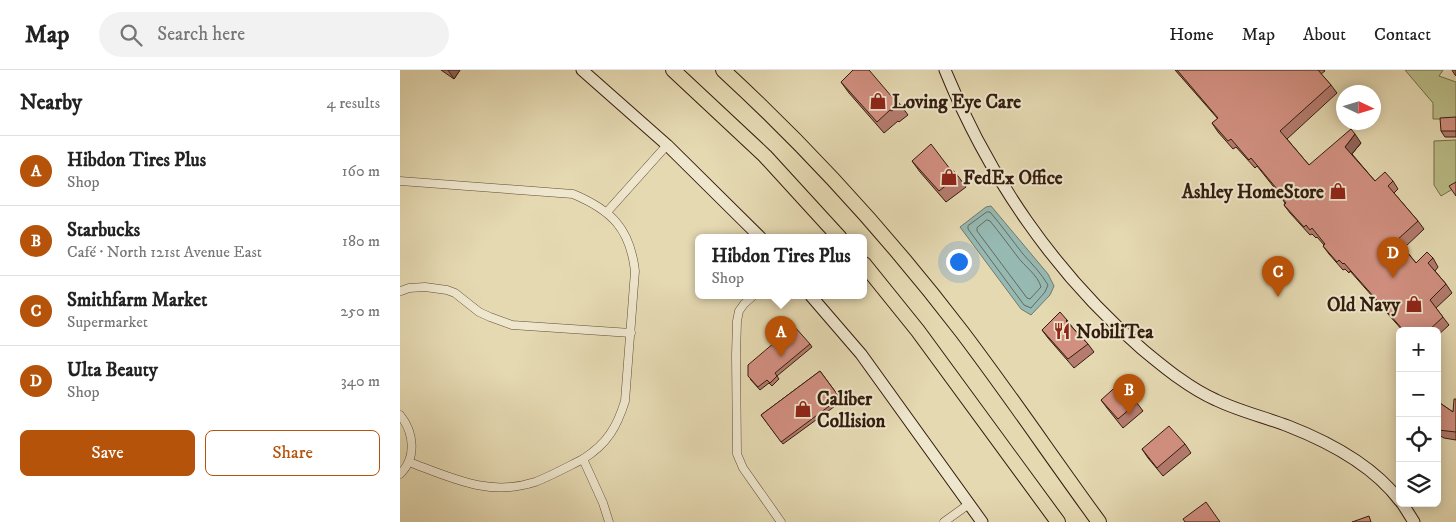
<!DOCTYPE html>
<html lang="en">
<head>
<meta charset="utf-8">
<style>
  :root { --surface:#fff; --page:#f2f2f2; --text:#222; --muted:#767676; --line:#e0e0e0; --accent:#b45309 }
  body { margin:0; font-family:"IM FELL DW Pica",serif; background:var(--page); color:var(--text) }
  .controls { position:absolute; right:15px; bottom:15px; display:grid; overflow:hidden; border-radius:8px; box-shadow:0 2px 12px #0003 }
  .controls button { width:45px; height:45px; display:grid; place-items:center; padding:0; border:0; border-bottom:1px solid var(--line); background:var(--surface); color:var(--text); font:25px sans-serif }
  .compass { position:absolute; left:936px; top:15px; width:45px; height:45px; border-radius:50%; background:var(--surface); box-shadow:0 2px 12px #0003; rotate:94deg }
  .you { position:absolute; left:558px; top:191px; width:18px; height:18px; margin:-12px; border:4px solid #fff; border-radius:50%; background:#1a73e8; box-shadow:0 0 0 8px #1a73e833 }
  .badge { display:grid; place-items:center; width:32px; height:32px; border-radius:50%; background:var(--accent); color:#fff; font-size:16px; font-weight:700 }
  .pin { position:absolute; translate:-50% -41px; filter:drop-shadow(0 1px 2px #0008) }
  .pin::after { content:''; position:absolute; top:26px; width:18px; height:15px; background:inherit; clip-path:polygon(0 0,100% 0,50% 100%) }
  .popup { position:absolute; left:295px; top:164px; width:172px; height:65px; box-sizing:border-box; display:grid; place-content:center; border-radius:8px; background:var(--surface); filter:drop-shadow(0 1px 4px #0005); font-size:16px; white-space:nowrap; color:var(--muted) }
  .popup b { font-size:19px; color:var(--text) }
  .popup::after { content:''; position:absolute; left:50%; top:100%; margin-left:-10px; border:10px solid transparent; border-top-color:var(--surface) }
  .list { margin:0; padding:0; list-style:none }
  h2 { display:flex; justify-content:space-between; align-items:center; height:65px; margin:0; padding:0 20px; font-size:21px }
  h2 small { font-size:16px; font-weight:400; color:var(--muted) }
  .list li { display:grid; grid-template-columns:32px 1fr auto; gap:15px; align-items:center; box-sizing:border-box; height:70px; padding:0 20px; border-top:1px solid var(--line) }
  .list b { display:block; font-size:19px; white-space:nowrap }
  .list p { margin:0; font-size:16px; white-space:nowrap; color:var(--muted) }
  .list em { font-size:16px; font-style:normal; color:var(--muted) }
  .actions { display:flex; gap:10px; padding:15px 20px }
  .actions a { flex:1; padding:11px 0; border:1px solid var(--accent); border-radius:8px; text-align:center; font-size:18px; color:var(--accent) }
  .actions .main { background:var(--accent); color:#fff }
  .icon { flex:none; width:28px; height:28px; fill:none; stroke:currentColor; stroke-width:2; stroke-linecap:round; stroke-linejoin:round }
  .map { position:relative; flex:none; width:1056px; height:452px; overflow:hidden }
  header { display:flex; align-items:center; gap:30px; box-sizing:border-box; height:70px; padding:0 25px; background:var(--surface); border-bottom:1px solid var(--line) }
  header strong { font-size:24px }
  nav { display:flex; gap:28px; margin-inline-start:auto; font-size:18px }
  .search { width:350px; height:45px; background:var(--page); display:flex; align-items:center; gap:12px; box-sizing:border-box; padding:0 18px; border-radius:28px; color:var(--muted); font-size:19px }
  main { display:flex }
  aside { flex:1; background:var(--surface) }
  .map>svg:first-child { display:block }
  .green { fill:#babe88; stroke:#766d4a }
  .water { fill:#96b9b2; stroke:#6e7a70 }
  .lines { fill:none; stroke-linecap:round; stroke-linejoin:round }
  .shore { stroke:#646a60; stroke-width:1 }
  .street-casing { stroke:#604b36; stroke-width:9 }
  .secondary-casing { stroke:#331c0d; stroke-width:13 }
  .highway-casing { stroke:#331c0d; stroke-width:16 }
  .street { stroke:#eee6cd; stroke-width:8 }
  .secondary { stroke:#eee6cd; stroke-width:11 }
  .highway { stroke:#e5d9b2; stroke-width:14 }
  .wall { fill:#b47b6e; stroke:#331c0d }
  .shaded-wall { fill:#92645a; stroke:#331c0d }
  .building { fill:#d18f80; stroke:#331c0d }
  .labels { text-anchor:middle; stroke-width:4; stroke-linejoin:round; paint-order:stroke }
  .poi-label { font-size:19px; font-weight:bold; fill:#331c0d; stroke:#eee6cd; text-anchor:start }
</style>
</head>
<body>
<header>
<strong>Map</strong>
<div class="search"><svg class="icon" aria-label="search" viewBox="0 0 24 24"><circle cx="10" cy="10" r="6"/><path d="M15 15l6 6"/></svg>Search here</div>
<nav><a>Home</a><a>Map</a><a>About</a><a>Contact</a></nav>
</header>
<main>
<aside>
<h2>Nearby<small>4 results</small></h2>
<ul class="list">
<li><span class="badge">A</span><div><b>Hibdon Tires Plus</b><p>Shop</p></div><em>160 m</em></li>
<li><span class="badge">B</span><div><b>Starbucks</b><p>Café · North 121st Avenue East</p></div><em>180 m</em></li>
<li><span class="badge">C</span><div><b>Smithfarm Market</b><p>Supermarket</p></div><em>250 m</em></li>
<li><span class="badge">D</span><div><b>Ulta Beauty</b><p>Shop</p></div><em>340 m</em></li>
</ul>
<div class="actions"><a class="main">Save</a><a>Share</a></div>
</aside>
<div class="map">
<svg width="1056" height="452" viewBox="0 0 1056 452">
  <rect width="100%" height="100%" fill="#e5d9b2"/>
  <filter id="stains"><feTurbulence type="fractalNoise" baseFrequency=".004" numOctaves="4"/><feColorMatrix values="0 0 0 0 .2 0 0 0 0 .09 0 0 0 0 .02 0 0 0 .5 -.17"/></filter>
  <radialGradient id="worn" r=".72"><stop offset=".6" stop-color="#630" stop-opacity="0"/><stop offset="1" stop-color="#630" stop-opacity=".3"/></radialGradient>
  <g class="green">
    <polygon points="1005,0 1043,0 1039,6 1056,12 1056,49 1033,49 1033,33"/>
    <polygon points="1056,70 1056,117 1041,126 1034,115 1034,71"/>
  </g>
  <polygon class="water" points="591,136 648,204 654,216 650,225 631,245 621,239 560,157 586,137"/>
  <g class="lines">
    <g class="shore">
      <path d="M587 142H590C602 156 612 170 623 184 632 194 641 203 648 215L645 222 631 238 624 235 568 159V156Z"/>
      <path d="M587 150 590 151C599 162 608 174 617 186 624 196 638 205 641 217L630 229 627 228 577 161V158Z"/>
    </g>
    <g class="street-casing">
      <g id="street">
        <path d="M0 111 173 124C211 140 230 158 235 201L225 331C217 357 207 374 183 389L203 433 209 452"/>
        <polyline points="207,142 267,75"/>
        <polyline points="1,221 9,218 25,217 47,220 55,223 79,242 90,247 112,255 231,263"/>
        <polyline points="353,226 344,234 339,241 337,251 336,285 337,384 343,398 381,452"/>
        <path d="M0 345C14 362 17 388 0 404"/>
        <path d="M9 392C52 408 89 427 135 412 151 406 167 397 183 389"/>
        <polyline points="544,452 569,434"/>
      </g>
    </g>
    <g class="secondary-casing">
      <g id="secondary">
        <polyline points="182,0 267,75 361,168"/>
        <path d="M545 0C588 106 655 204 742 279 765 298 789 318 816 330 839 341 864 347 888 356 929 372 973 395 1000 431"/>
        <polyline points="411,226 461,284 582,452"/>
        <polyline points="1002,433 1014,452"/>
      </g>
    </g>
    <g class="highway-casing">
      <g id="highway">
        <polyline points="273,0 365,86 440,168"/>
        <path d="M323 0C410 80 490 168 562 262 609 324 653 389 699 452"/>
        <polyline points="464,194 518,261 658,452"/>
      </g>
    </g>
    <use href="#street" class="street"/>
    <use href="#secondary" class="secondary"/>
    <use href="#highway" class="highway"/>
  </g>
  <g class="wall">
    <polygon points="41,0 60,0 54,9"/>
    <polygon points="775,0 924,0 925,1 921,4 931,15 937,23 887,69 909,95 961,73 952,84 975,111 993,111 998,119 994,123 1018,151 1024,159 1004,178 1016,193 1033,188 1038,197 1035,201 1046,214 1052,223 1036,238 1049,255 1037,266 1037,261 1003,261 950,201 949,203 945,199 943,200 929,184 923,176 924,175 917,167 916,168 912,164 910,165 890,143 884,135 885,133 881,127 881,126 857,96 855,98 836,77 833,79 818,62 812,53 818,49"/>
    <polygon points="1052,0 1056,0 1056,6 1055,5"/>
    <polygon points="441,12 492,27 500,34 508,45 499,52 498,51 484,63 449,23"/>
    <polygon points="1056,47 1056,67 1045,67 1041,61"/>
    <polygon points="512,91 550,99 558,106 566,117 546,132 520,102"/>
    <polygon points="667,250 673,258 688,274 694,282 674,298 648,268 642,260"/>
    <polygon points="410,274 412,277 377,306 379,309 372,316 369,313 360,320 350,309"/>
    <polygon points="420,301 442,331 383,374 361,345"/>
    <polygon points="1056,329 1056,370 1044,368 1037,364 1037,331 1053,342"/>
    <polygon points="701,330 737,333 743,341 723,358 707,338"/>
    <polygon points="785,374 791,383 763,406 748,388 742,379"/>
  </g>
  <g class="shaded-wall">
    <polygon points="48,0 60,0 54,9"/>
    <polygon points="955,64 961,73 951,85 945,77"/>
  </g>
  <g class="building">
    <polygon points="453,0 469,0 492,27 493,26 500,34 492,41 490,40 477,52 441,12"/>
    <polygon points="777,0 918,0 931,15 880,61 909,95 951,59 955,64 945,77 975,111 985,102 993,111 988,116 1018,151 997,170 1016,193 1027,182 1033,188 1028,193 1046,214 1030,230 1043,247 1028,261 1004,261 944,193 943,194 939,190 937,192 923,176 925,174 912,158 910,160 906,155 904,157 884,135 886,133 881,127 882,125 851,88 849,90 831,69 828,71 812,53 818,48"/>
    <polygon points="1056,47 1056,61 1041,61 1040,48"/>
    <polygon points="531,74 550,99 551,98 558,106 539,121 512,91"/>
    <polygon points="1056,112 1056,126 1049,116"/>
    <polygon points="660,242 667,250 666,251 688,274 668,289 642,260"/>
    <polygon points="394,256 410,274 375,303 377,306 370,313 367,310 358,317 348,306 348,295"/>
    <polygon points="420,301 440,328 381,372 361,345"/>
    <polygon points="721,312 737,333 718,349 701,330"/>
    <polygon points="1054,329 1056,329 1056,362 1038,360 1037,331 1053,342"/>
    <polygon points="769,356 785,374 757,398 742,379"/>
    <polygon points="806,432 820,452 785,452 783,449"/>
    <polygon points="969,446 971,452 952,452"/>
  </g>
  <defs>
    <g id="shop-bare" transform="scale(1.35)"><path d="M-5-2.5h2.3a2.7 3.5 0 0 1 5.4 0H5L5.5 6h-11ZM-1.5-2.5h3a1.5 2.3 0 0 0-3 0Z" fill="#8f2418" stroke="#eee6cd" stroke-width="2.5" paint-order="stroke"/></g>
    <g id="restaurant-bare" transform="scale(1.35)"><path d="M-5-6h1v4h1v-4h1v4h1v-4h1v5L-1.5 .5V6h-2V.5L-5-1ZM5-6V6H3V1.5H1.5Q1.5-4 5-6Z" fill="#8f2418" stroke="#eee6cd" stroke-width="2.5" paint-order="stroke"/></g>
  </defs>
  <g fill-rule="evenodd">
    <use href="#shop-bare" x="478" y="31"/>
    <use href="#shop-bare" x="549" y="107"/>
    <use href="#shop-bare" x="938" y="121"/>
    <use href="#shop-bare" x="1014" y="234"/>
    <use href="#restaurant-bare" x="662" y="261"/>
    <use href="#shop-bare" x="403" y="339"/>
  </g>
  <g class="labels">
    <g class="poi-label">
      <text x="492" y="38">Loving Eye Care</text>
      <text x="563" y="114">FedEx Office</text>
      <text x="924" y="128" text-anchor="end">Ashley HomeStore</text>
      <text x="1000" y="241" text-anchor="end">Old Navy</text>
      <text x="676" y="268">NobiliTea</text>
      <text x="417" y="335">Caliber<tspan x="417" dy="22">Collision</tspan></text>
    </g>
  </g>
  <rect width="100%" height="100%" filter="url(#stains)"/>
  <rect width="100%" height="100%" fill="url(#worn)"/>
</svg>
<div class="controls">
<button>+</button>
<button>−</button>
<button><svg class="icon" aria-label="locate" viewBox="0 0 24 24"><circle cx="12" cy="12" r="6"/><path d="M12 2v4M12 18v4M2 12h4M18 12h4"/></svg></button>
<button><svg class="icon" aria-label="layers" viewBox="0 0 24 24"><path d="M12 4l9 5-9 5-9-5zM3 14l9 5 9-5"/></svg></button>
</div>
<svg class="compass" viewBox="-18 -18 36 36"><path d="M0-13l5 13h-10z" fill="#e53935"/><path d="M0 13l5-13h-10z" fill="#767676"/></svg>
<div class="you"></div>
<div class="pin badge" style="left:381px;top:287px">A</div>
<div class="popup"><b>Hibdon Tires Plus</b>Shop</div>
<div class="pin badge" style="left:729px;top:345px">B</div>
<div class="pin badge" style="left:878px;top:227px">C</div>
<div class="pin badge" style="left:993px;top:208px">D</div>
</div>
</main>
</body>
</html>
